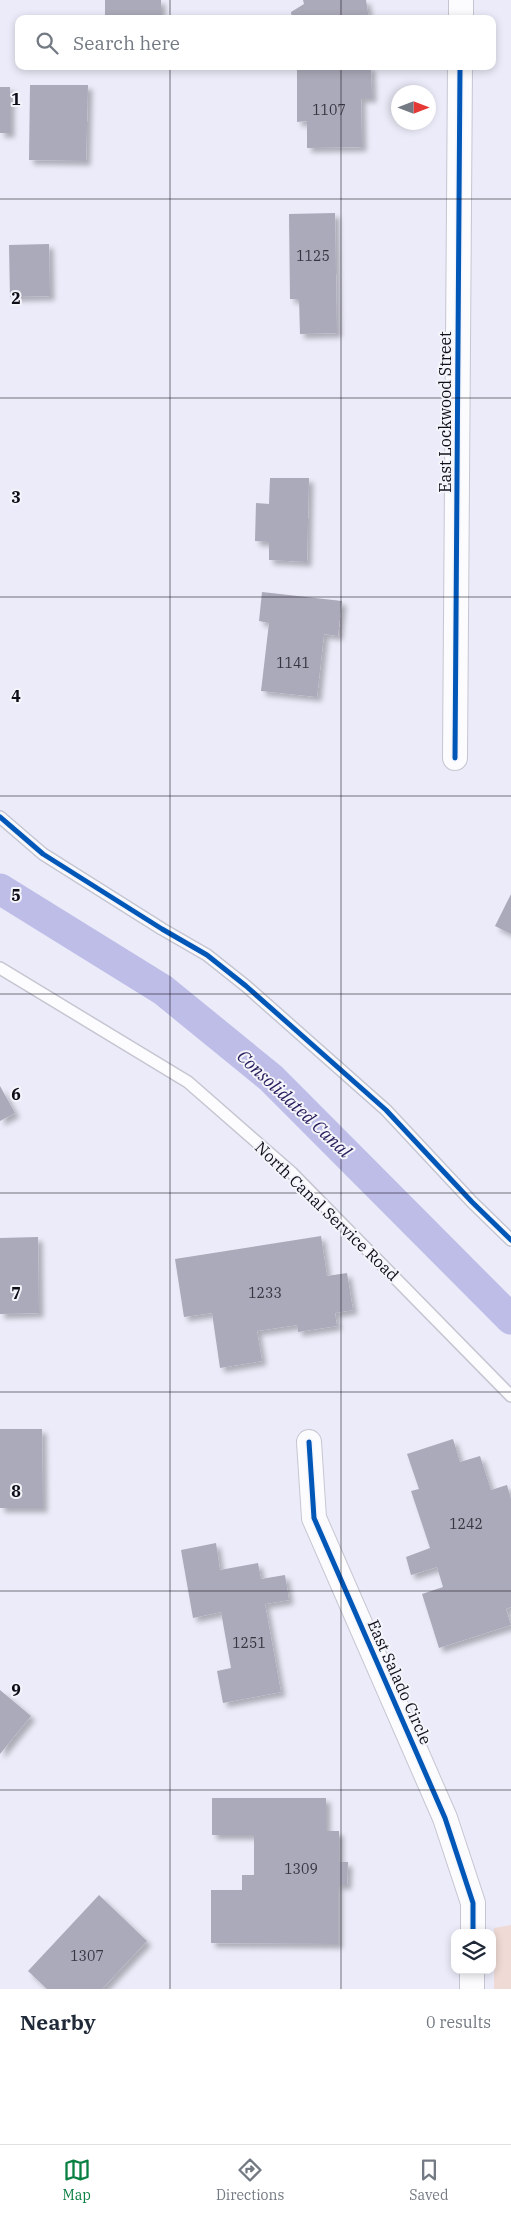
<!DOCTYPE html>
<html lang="en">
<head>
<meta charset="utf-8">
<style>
  :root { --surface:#fff; --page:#f6f6f7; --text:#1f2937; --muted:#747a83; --line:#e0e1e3; --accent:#0b8043 }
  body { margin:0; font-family:"IBM Plex Serif",serif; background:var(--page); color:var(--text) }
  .controls { position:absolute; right:15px; bottom:15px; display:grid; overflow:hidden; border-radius:10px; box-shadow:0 2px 8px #0003 }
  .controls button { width:45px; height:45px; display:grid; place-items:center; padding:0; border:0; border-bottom:1px solid var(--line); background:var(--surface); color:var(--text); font:25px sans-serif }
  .compass { position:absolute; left:391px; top:85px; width:45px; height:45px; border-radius:50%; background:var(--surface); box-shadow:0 2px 8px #0003; rotate:90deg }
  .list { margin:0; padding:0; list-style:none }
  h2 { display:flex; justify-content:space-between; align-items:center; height:65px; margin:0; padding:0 20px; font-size:21px }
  h2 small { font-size:16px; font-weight:400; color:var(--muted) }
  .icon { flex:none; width:28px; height:28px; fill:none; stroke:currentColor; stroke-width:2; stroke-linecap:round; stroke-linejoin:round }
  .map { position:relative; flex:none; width:511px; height:1989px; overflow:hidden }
  .search { position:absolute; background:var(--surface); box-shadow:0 2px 8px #0003; left:15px; right:15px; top:15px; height:55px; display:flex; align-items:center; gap:12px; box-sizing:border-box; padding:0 18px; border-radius:10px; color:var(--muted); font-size:19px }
  .sheet { height:155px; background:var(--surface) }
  nav { display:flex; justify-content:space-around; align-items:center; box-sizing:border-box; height:70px; border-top:1px solid var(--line); background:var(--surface); font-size:14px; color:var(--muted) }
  nav a { display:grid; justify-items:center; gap:2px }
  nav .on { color:var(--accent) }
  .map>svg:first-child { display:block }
  .green { fill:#efdad5 }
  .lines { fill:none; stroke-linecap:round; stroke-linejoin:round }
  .canal { stroke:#bebde8; stroke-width:31 }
  .building { fill:#abaaba; filter:url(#shadow) }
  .lane-casing { stroke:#c6c6d2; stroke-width:14 }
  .street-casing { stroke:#c6c6d2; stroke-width:26 }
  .lane { stroke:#fcfcfe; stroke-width:11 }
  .street { stroke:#fcfcfe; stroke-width:24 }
  .cycleway-casing { stroke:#f4f5fb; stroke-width:8 }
  .cycleway { stroke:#0057b8; stroke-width:5 }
  .grid { fill:none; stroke:#0e0d18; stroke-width:1; stroke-opacity:0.55 }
  .labels { text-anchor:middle; stroke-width:4; stroke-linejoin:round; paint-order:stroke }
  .number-label { font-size:14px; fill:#353440 }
  .street-label { font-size:16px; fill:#0e0d18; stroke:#f4f5fb }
  .water-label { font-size:18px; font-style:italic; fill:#281d5c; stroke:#f4f5fb }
  .grid-label { font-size:16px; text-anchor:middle; font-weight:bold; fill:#0e0d18; stroke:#f4f5fb; stroke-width:4; stroke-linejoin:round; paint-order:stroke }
</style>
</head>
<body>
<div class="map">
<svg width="511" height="1989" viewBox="0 0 511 1989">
  <defs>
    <filter id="shadow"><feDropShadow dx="4.5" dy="4.5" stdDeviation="2.5" flood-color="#0004"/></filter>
  </defs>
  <rect width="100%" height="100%" fill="#ebebf9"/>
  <polygon class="green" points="511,1925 511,1989 494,1989 494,1928"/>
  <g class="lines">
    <polyline class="canal" points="0,889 163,990 271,1078 511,1319"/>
  </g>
  <g class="building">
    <rect x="105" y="0" width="56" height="19"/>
    <polygon points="303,0 366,0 369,19 292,19 291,12 304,4"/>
    <polygon points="297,66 371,66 372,98 361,98 362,147 307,148 307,121 297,122"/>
    <polygon points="30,85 88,85 86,161 29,160"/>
    <rect x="0" y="87" width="10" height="46"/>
    <polygon points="335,213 337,333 300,334 299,299 290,299 289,214"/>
    <polygon points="49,244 50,296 10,297 9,245"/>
    <polygon points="270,478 309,478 307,562 269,560 269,542 255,541 256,503 269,504"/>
    <polygon points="262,592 342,601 338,636 324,634 317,697 261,691 269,623 259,621"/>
    <polygon points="511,894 511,934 495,926"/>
    <polygon points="0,1086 15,1113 0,1121"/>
    <polygon points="321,1236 327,1276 347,1273 353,1310 335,1313 337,1326 298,1332 297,1325 257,1331 262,1361 220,1368 212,1313 184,1317 175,1259"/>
    <polygon points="38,1237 39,1313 0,1314 0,1238"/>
    <polygon points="0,1429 42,1429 43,1508 0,1508"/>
    <polygon points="453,1439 460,1462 480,1456 491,1490 507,1485 511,1499 511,1607 506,1609 511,1625 439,1648 422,1594 443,1587 437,1567 411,1575 406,1557 430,1548 411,1491 419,1489 407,1454"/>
    <polygon points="216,1543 220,1570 258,1563 261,1579 285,1575 289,1600 265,1604 281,1692 223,1703 217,1671 231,1668 221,1612 193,1618 181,1550"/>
    <polygon points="0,1690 31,1716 0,1754"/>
    <polygon points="212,1798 326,1798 326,1831 339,1831 339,1862 348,1862 347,1885 338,1885 338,1944 211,1943 211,1890 242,1890 242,1875 254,1875 254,1835 212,1835"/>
    <polygon points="99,1895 147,1941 102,1989 47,1989 28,1971"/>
  </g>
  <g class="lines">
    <g class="lane-casing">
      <g id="lane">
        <polyline points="0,817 43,854 162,929 207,955 246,986 386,1110 472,1202 511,1240"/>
        <polyline points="0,968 188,1082 292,1173 511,1396"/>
      </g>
    </g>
    <g class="street-casing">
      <g id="street">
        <polyline points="461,19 461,0"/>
        <polyline points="455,758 460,66"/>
        <polyline points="309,1442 314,1518 445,1818 473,1903 473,1933"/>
        <polyline points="472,1989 472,1970"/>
      </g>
    </g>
    <use href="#lane" class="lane"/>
    <use href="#street" class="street"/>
    <g class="cycleway-casing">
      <g id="cycleway">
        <polyline points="455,758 460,66"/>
        <polyline points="0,817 43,854 162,929 207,955 246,986 386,1110 472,1202 511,1240"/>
        <polyline points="309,1442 314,1518 445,1818 473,1903 473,1933"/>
      </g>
    </g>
    <use href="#cycleway" class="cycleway"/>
  </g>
  <path class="grid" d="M170 0V19M341 0V19M170 66V1989M341 66V1989M0 199H511M0 398H511M0 597H511M0 796H511M0 994H511M0 1193H511M0 1392H511M0 1591H511M0 1790H511"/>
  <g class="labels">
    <g class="number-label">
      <text x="329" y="115">1107</text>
      <text x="313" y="261">1125</text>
      <text x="293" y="668">1141</text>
      <text x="265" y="1298">1233</text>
      <text x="466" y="1529">1242</text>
      <text x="249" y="1648">1251</text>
      <text x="301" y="1874">1309</text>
      <text x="87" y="1961">1307</text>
    </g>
    <g class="street-label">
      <text transform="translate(445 412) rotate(-90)" y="6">East Lockwood Street</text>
      <text transform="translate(327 1211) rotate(44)" y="6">North Canal Service Road</text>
      <text transform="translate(400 1682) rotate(66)" y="6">East Salado Circle</text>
    </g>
    <g class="water-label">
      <text transform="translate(294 1104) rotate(43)" y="6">Consolidated Canal</text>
    </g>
  </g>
  <g class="grid-label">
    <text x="16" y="105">1</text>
    <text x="16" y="304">2</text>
    <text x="16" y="503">3</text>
    <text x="16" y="702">4</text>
    <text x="16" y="901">5</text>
    <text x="16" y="1100">6</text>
    <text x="16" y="1299">7</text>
    <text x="16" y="1497">8</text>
    <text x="16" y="1696">9</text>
  </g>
</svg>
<div class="controls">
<button><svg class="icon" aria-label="layers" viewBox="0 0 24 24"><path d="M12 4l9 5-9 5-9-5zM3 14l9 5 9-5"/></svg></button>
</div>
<svg class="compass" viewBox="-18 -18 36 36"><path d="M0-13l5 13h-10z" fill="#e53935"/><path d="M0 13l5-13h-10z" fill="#747a83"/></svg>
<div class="search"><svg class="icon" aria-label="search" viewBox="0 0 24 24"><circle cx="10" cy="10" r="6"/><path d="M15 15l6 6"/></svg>Search here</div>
</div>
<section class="sheet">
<h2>Nearby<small>0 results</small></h2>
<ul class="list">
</ul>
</section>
<nav>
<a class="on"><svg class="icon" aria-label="map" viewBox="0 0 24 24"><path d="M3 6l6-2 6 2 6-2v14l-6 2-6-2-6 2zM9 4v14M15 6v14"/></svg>Map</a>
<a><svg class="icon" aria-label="directions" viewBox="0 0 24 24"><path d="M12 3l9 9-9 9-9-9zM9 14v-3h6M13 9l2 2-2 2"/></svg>Directions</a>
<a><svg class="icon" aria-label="saved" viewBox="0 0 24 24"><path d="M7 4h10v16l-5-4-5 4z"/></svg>Saved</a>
</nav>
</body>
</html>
